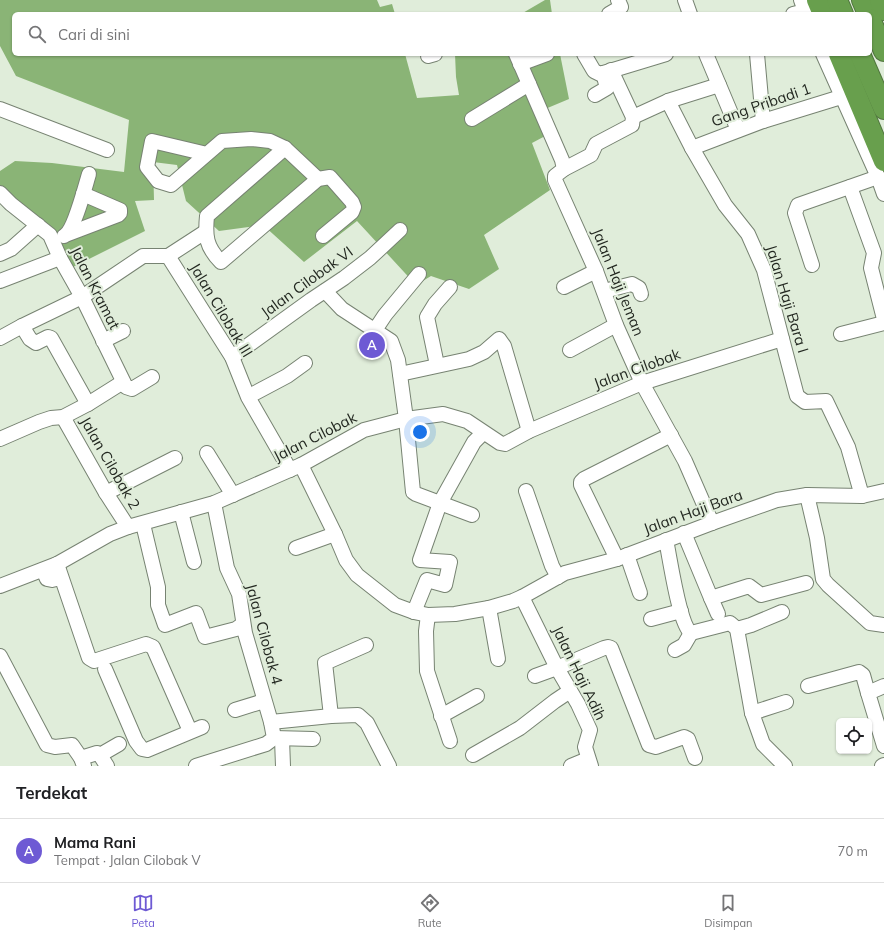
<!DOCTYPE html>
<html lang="id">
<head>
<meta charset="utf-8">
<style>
  :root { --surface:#fff; --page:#f6f6f6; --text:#202124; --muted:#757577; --line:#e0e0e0; --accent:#6e5ad4 }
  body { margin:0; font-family:Mulish,sans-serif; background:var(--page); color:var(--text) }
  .controls { position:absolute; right:12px; bottom:12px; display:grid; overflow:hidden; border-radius:6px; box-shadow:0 1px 3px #0004 }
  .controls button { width:36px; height:36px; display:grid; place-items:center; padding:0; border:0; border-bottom:1px solid var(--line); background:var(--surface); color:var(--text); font:20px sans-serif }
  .you { position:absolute; left:420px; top:432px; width:14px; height:14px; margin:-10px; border:3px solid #fff; border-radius:50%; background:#1a73e8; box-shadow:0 0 0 6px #1a73e833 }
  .badge { display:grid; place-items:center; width:26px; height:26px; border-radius:50%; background:var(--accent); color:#fff; font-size:13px; font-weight:700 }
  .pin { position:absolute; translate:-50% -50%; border:2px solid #fff; box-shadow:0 1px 4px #0006 }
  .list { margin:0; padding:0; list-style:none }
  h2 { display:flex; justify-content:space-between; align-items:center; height:52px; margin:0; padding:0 16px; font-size:17px }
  h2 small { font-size:13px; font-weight:400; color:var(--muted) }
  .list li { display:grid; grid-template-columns:26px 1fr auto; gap:12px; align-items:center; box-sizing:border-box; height:64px; padding:0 16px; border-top:1px solid var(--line) }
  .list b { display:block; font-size:15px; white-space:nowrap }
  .list p { margin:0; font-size:13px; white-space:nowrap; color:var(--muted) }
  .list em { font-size:13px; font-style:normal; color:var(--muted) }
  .icon { flex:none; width:22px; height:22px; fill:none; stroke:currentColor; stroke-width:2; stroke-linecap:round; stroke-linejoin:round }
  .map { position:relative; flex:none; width:884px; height:766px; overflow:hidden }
  .search { position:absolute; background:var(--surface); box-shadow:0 1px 3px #0004; left:12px; right:12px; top:12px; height:44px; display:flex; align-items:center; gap:10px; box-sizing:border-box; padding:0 14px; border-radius:6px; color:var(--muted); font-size:15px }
  .sheet { height:116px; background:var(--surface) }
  nav { display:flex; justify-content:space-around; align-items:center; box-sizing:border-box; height:56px; border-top:1px solid var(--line); background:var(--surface); font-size:11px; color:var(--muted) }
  nav a { display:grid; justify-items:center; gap:2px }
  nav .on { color:var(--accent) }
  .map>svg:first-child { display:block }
  .forest { fill:#8ab476 }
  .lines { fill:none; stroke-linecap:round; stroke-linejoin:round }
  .minor-casing { stroke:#778372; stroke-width:16 }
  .highway-casing { stroke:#50753e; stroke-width:22 }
  .minor { stroke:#fff; stroke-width:14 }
  .highway { stroke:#689f4d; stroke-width:20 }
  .labels { text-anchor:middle; stroke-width:4; stroke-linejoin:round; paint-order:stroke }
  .street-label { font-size:15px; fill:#232821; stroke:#e0edda }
</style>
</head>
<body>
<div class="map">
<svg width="884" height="766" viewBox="0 0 884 766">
  <rect width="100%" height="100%" fill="#e0edda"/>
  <g class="forest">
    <polygon points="0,0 377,0 380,7 392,4 395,14 14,14 14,54 405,54 417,98 459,95 456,77 455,54 560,54 569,99 538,112 547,135 532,143 550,190 484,235 499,269 469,289 431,276 416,285 357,221 304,262 263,225 219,231 186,201 177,165 153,162 154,200 135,201 145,231 65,271 45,233 0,194 0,171 15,161 52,163 124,172 129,120 16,76 0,46"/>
    <polygon points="545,0 550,0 552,14 521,14"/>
  </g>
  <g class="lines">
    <g class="minor-casing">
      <g id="minor">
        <polyline points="685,0 690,14"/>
        <polyline points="801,0 806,14"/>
        <polyline points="609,14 621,7 618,0"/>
        <polyline points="793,14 805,11"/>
        <polyline points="516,54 562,160 564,169 555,176 555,180 596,271 616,325 642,383 685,461 712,523"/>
        <polyline points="584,54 594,71 600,74 666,54"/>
        <polyline points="706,54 738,130"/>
        <polyline points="757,54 763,121"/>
        <polyline points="823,54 878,177 884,194"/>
        <polyline points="428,56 435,54"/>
        <polyline points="520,64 547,54"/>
        <polyline points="595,95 607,88 603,73"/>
        <polyline points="668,101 692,148 725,205 748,234 764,270 797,396 805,402 826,401 848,447 862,496"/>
        <polyline points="0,109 107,150"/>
        <polyline points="633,117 668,101 719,85"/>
        <polyline points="472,119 529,84"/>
        <path d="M285 148 207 216C205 236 206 247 221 262L318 179 330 177 352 202 354 207 352 212 323 236"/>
        <polyline points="692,148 763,121 841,97"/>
        <polyline points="207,154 152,141 147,167 158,181 171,185 222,141 251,139 270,141 285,148 318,179"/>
        <polyline points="564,169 591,155 596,144 632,125 633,117 611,70"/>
        <polyline points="850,187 874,253 871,268 884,319"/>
        <polyline points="0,193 11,204 50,235 60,258 82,297 126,387 132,389 152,377"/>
        <polyline points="68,234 118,215 120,213 120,210 83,194"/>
        <path d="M64 236C74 231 85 187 89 174"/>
        <polyline points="0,254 11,249 38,225"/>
        <polyline points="168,256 232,357 248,397 290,470"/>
        <polyline points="168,256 205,232"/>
        <polyline points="812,265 795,213 798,205 878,177"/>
        <polyline points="0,281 60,258"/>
        <polyline points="564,287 596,271"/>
        <polyline points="325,291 342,309 391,341 398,360 406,419 413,492 416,494 472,515"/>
        <polyline points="604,291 632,284 639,288 641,294"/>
        <polyline points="22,326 30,339 36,343 48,337 51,338 88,404"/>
        <polyline points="375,330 385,315 419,274"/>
        <polyline points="841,334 884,323"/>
        <polyline points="0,338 22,326 82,297 143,256 168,256"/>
        <polyline points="103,341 123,331"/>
        <polyline points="570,350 616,325"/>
        <polyline points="232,357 311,300 344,278 370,258 400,230"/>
        <polyline points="437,365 427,317 435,304 450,287"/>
        <polyline points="400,374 469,359 484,352 499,339 504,346 529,431"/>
        <polyline points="255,393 287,376 305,363"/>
        <polyline points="63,417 106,493 128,527"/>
        <polyline points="0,439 39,422 51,418 63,417 88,404 123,382"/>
        <polyline points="207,453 233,495"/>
        <polyline points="301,465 335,534 346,560 357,575 395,605 414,612 428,615 455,614 489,608 513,601 522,597 565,573 617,559 712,523 777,500 807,495 862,496 884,491"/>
        <polyline points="526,491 552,566 558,577"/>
        <polyline points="106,493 175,458"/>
        <polyline points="807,495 817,538 823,579 828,585 870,623 884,625"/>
        <polyline points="181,512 194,562"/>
        <polyline points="143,524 158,587 158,605 165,625 196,613 205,637 236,629 243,624"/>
        <polyline points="684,533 711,598 749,586 761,595 806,583"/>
        <path d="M666 540C670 558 679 624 691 633L730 623 737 629 752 713 763 744 785 766"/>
        <polyline points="296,548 335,534"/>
        <polyline points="627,555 640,593"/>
        <polyline points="617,559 581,485 581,482 584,479 671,435"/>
        <polyline points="57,564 89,658 94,661 146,644 153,647 190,731"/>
        <polyline points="43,570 47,579 52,580 61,578"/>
        <polyline points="0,586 57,564 110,534 128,527 214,503 301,465 364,430 406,419 443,414 467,421 500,443 505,444 529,431 642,383 782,339"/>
        <polyline points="522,597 557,668 578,704 590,730 585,747 591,766"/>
        <polyline points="711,598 718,614"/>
        <polyline points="489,608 498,659"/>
        <polyline points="414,612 427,580 445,585 450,562 420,560 440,503 474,442 483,433"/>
        <polyline points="428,615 426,631 427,671 450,741"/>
        <polyline points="651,619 681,611"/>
        <polyline points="737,629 751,625 782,612"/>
        <polyline points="675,650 684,645 691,633"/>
        <polyline points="0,656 47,745 55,747 72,745 81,758 84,766"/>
        <polyline points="105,669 136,741 142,749 147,750 202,727"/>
        <polyline points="535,676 557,668 604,648 608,647 611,648 649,745 656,747 684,737 688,739 695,758"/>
        <polyline points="808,686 859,672 863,675 868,693"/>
        <polyline points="884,686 868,693 884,746"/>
        <polyline points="235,710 264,701"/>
        <polyline points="752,713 786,702"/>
        <polyline points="331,716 325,663 366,645"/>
        <polyline points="441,716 477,696"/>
        <polyline points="271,722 331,716 358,715 367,723 389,766"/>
        <polyline points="274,738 313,739"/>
        <polyline points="282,739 283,766"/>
        <polyline points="100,755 119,744"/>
        <polyline points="473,755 520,728 555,701 570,691"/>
        <polyline points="81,758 97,753 100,755 107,766"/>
        <polyline points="196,766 266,744 274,738 271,722 245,633 239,594 227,568 214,503"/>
        <polyline points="571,766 588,759"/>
        <polyline points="882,766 884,765"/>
      </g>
    </g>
    <g class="highway-casing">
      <g id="highway">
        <polyline points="817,0 823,14"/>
        <polyline points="837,0 843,14"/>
        <polyline points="862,0 868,14"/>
        <polyline points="880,0 884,10"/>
        <polyline points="870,19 884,51"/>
        <polyline points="839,54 884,161"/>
        <polyline points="860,54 884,109"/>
      </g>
    </g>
    <use href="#minor" class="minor"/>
    <use href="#highway" class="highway"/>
  </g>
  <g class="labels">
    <g class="street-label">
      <text transform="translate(761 105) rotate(-19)" y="5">Gang Pribadi 1</text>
      <text transform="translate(307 282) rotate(-36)" y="5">Jalan Cilobak VI</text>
      <text transform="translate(618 282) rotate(68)" y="5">Jalan Haji Jeman</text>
      <text transform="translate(95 288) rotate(63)" y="5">Jalan Kramat</text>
      <text transform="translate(787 299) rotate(73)" y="5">Jalan Haji Bara I</text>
      <text transform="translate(221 310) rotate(59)" y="5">Jalan Cilobak III</text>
      <text transform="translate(637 369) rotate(-20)" y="5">Jalan Cilobak</text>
      <text transform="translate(315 437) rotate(-27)" y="5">Jalan Cilobak</text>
      <text transform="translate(110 463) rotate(60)" y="5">Jalan Cilobak 2</text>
      <text transform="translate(693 512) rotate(-20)" y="5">Jalan Haji Bara</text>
      <text transform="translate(264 634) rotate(75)" y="5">Jalan Cilobak 4</text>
      <text transform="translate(579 673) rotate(64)" y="5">Jalan Haji Adih</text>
    </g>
  </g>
</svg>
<div class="controls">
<button><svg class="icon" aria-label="locate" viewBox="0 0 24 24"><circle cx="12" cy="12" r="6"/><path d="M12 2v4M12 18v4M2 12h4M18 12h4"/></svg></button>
</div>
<div class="you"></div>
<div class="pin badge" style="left:372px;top:345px">A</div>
<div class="search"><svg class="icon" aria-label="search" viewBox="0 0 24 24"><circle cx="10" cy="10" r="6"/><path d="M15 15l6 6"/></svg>Cari di sini</div>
</div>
<section class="sheet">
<h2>Terdekat<small></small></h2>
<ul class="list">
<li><span class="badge">A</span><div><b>Mama Rani</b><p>Tempat · Jalan Cilobak V</p></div><em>70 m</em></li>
</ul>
</section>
<nav>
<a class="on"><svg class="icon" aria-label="map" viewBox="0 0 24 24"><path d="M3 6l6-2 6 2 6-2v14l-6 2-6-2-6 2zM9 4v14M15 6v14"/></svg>Peta</a>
<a><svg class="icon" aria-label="directions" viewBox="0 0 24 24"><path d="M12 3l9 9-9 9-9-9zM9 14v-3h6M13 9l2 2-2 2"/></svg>Rute</a>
<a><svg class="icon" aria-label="saved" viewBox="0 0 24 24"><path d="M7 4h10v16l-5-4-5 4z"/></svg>Disimpan</a>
</nav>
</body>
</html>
